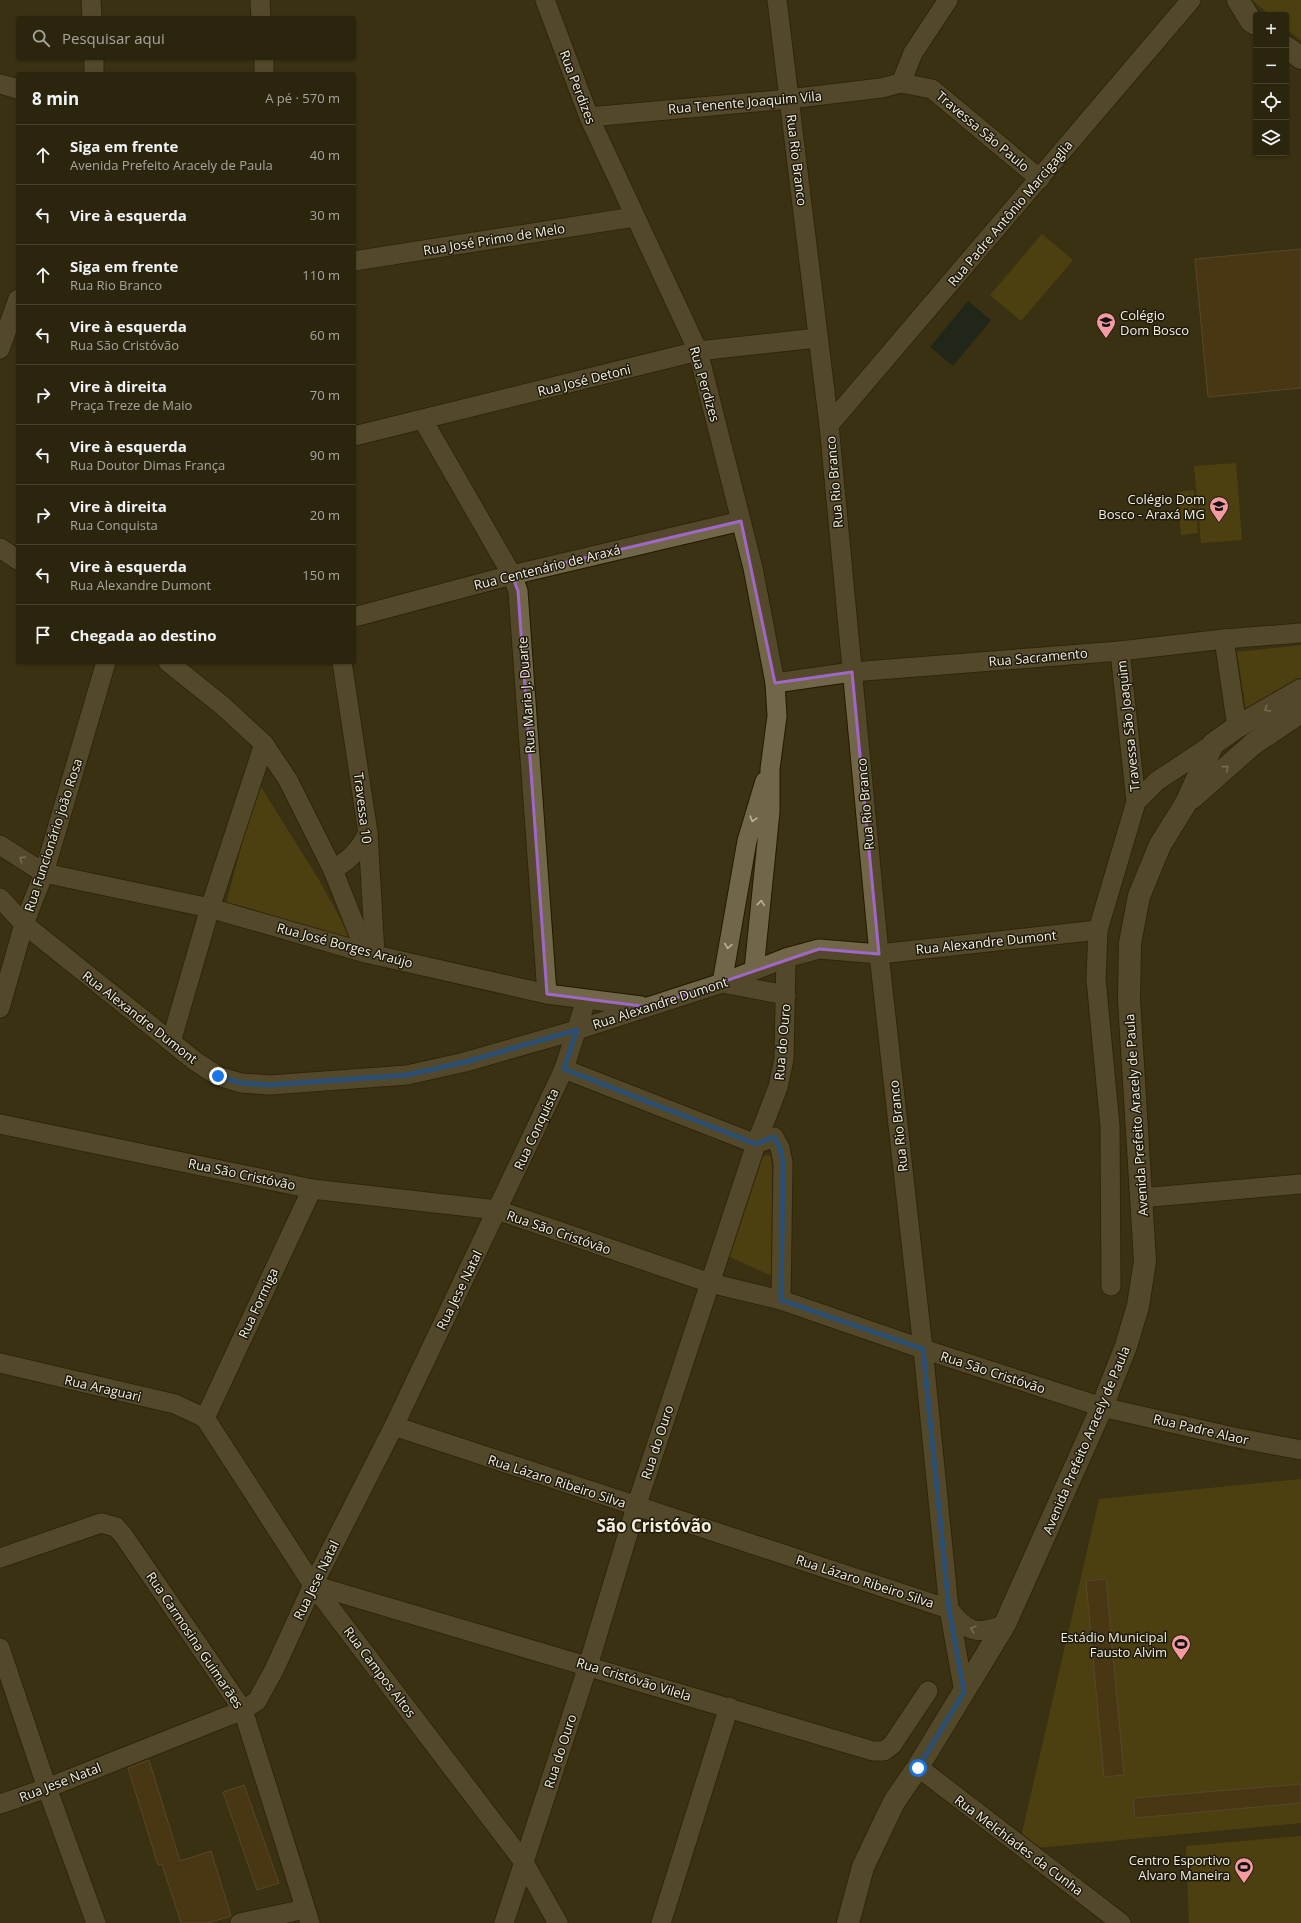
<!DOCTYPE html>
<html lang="pt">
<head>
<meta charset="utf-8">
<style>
  :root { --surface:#2c250e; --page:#38311c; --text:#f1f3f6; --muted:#a6a59e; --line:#48422e }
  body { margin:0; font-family:"Open Sans",sans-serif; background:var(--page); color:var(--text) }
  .controls { position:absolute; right:12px; top:12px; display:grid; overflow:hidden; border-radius:4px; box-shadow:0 1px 3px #0004 }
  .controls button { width:36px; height:36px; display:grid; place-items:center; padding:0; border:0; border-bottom:1px solid var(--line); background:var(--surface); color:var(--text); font:20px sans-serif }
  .stop { position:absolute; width:12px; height:12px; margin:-9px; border:3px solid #1a73e8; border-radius:50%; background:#fff }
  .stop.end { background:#1a73e8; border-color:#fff; box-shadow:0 1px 4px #0008 }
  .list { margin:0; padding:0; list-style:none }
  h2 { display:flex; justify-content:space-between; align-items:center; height:52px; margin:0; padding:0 16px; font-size:17px }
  h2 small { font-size:13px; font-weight:400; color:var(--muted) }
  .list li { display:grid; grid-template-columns:26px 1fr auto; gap:12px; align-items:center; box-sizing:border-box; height:60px; padding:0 16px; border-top:1px solid var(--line) }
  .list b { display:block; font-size:15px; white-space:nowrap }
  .list p { margin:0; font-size:13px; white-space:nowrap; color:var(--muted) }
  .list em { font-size:13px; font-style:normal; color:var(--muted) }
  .icon { flex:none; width:22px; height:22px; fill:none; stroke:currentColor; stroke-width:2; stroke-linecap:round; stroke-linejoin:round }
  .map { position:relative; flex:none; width:1301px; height:1923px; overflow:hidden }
  .search { position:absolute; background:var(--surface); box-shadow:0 1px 3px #0004; left:16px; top:16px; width:340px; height:44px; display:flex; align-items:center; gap:10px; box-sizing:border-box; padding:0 14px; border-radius:4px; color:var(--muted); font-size:15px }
  .panel { position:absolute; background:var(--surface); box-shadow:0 1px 3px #0004; left:16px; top:72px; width:340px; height:592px; border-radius:4px }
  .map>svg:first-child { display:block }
  .green { fill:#63510f }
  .water { fill:#00191f }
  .building { fill:#5b3e14; stroke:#786348 }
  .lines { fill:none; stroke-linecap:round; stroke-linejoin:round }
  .street-casing { stroke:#221900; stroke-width:21 }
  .secondary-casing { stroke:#221900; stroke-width:24 }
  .street { stroke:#716748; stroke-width:19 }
  .secondary { stroke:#716748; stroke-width:22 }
  .oneway { stroke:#bab29a }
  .route { stroke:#1a73e8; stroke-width:5 }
  .marked { fill:none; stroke:#a067c8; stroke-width:3; stroke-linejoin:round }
  .labels { text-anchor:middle; stroke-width:3; stroke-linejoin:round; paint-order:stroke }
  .street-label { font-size:13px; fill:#f5f0de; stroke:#1e1a0d }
  .poi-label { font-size:13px; fill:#f5f0de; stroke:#1e1a0d; text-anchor:end }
  .district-label { font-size:17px; font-weight:bold; fill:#f5f0de; stroke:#1e1a0d }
</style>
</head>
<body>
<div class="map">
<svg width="1301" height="1923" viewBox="0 0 1301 1923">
  <rect width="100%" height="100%" fill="#3b3113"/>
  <g class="green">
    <polygon points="1252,0 1301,0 1301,41 1286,28 1286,15 1270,15"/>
    <polygon points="1042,234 1073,260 1021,321 990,295"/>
    <polygon points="1236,463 1242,540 1201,543 1194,466"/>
    <polygon points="1194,490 1198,533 1181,535 1177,492"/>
    <polygon points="1301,645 1301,682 1246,711 1237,652"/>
    <polygon points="258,782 319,880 352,940 226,904"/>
    <polygon points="768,1155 771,1157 772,1168 774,1277 728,1256 761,1157"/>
    <polygon points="1301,1479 1301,1823 1036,1848 1022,1833 1099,1499"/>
    <polygon points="1301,1836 1301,1923 1189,1923 1186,1846"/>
  </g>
  <polygon class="water" points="968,301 991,320 953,366 930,347"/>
  <g class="building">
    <polygon points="1301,249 1301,388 1208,397 1195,259"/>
    <polygon points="1106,1579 1124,1775 1104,1777 1086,1581"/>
    <polygon points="149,1760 180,1861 211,1851 231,1916 208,1923 181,1923 162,1864 158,1865 128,1768"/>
    <polygon points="1301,1784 1301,1803 1135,1818 1133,1798"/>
    <polygon points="244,1785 279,1883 257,1890 223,1792"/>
  </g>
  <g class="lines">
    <g class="street-casing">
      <g id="street">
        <polyline points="91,0 92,18"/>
        <polyline points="260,0 261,18"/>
        <polyline points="545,0 589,117 698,351 753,568 775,683 777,716 770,769 770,812 754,970"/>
        <polyline points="777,0 829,425 879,954 923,1349 949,1609 964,1692"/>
        <polyline points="94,58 94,74"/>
        <polyline points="264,58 264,74"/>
        <polyline points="901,83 913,53 948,0"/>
        <polyline points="0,84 18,89"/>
        <polyline points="589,117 789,99 881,88 901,83 932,89 1040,179"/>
        <polyline points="354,261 634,217"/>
        <polyline points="0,349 18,299"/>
        <polyline points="423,420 512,575 518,591 547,994"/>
        <polyline points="829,425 1191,0"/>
        <polyline points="354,436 698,351 817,338"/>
        <polyline points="0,548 18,560"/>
        <polyline points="354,617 512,575 741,521"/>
        <polyline points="1224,639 1237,727"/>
        <polyline points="1120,651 1136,802"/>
        <polyline points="168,662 223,706 264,744 288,780 333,870 366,953"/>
        <polyline points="342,662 368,833 375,955"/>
        <polyline points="775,683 852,672 1120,651 1224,639 1301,633"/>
        <polyline points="765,781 747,841 722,983 786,995"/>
        <polyline points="0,845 44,873 210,908 366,953 547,994 641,1006"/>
        <path d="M333 870C350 859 358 852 368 833"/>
        <polyline points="0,898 24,924 195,1061 218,1076 241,1083 270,1085 407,1075 465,1062 577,1030 722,983 786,958 819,949 879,954 1098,930"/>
        <polyline points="0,1008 24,924 44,873 106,662"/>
        <polyline points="171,1042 210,908 264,744"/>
        <polyline points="564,1069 756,1144 774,1137 780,1148 783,1163 781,1300"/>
        <polyline points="0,1124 312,1189 497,1210 710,1283 781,1300 923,1349 1102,1407 1233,1437 1301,1450"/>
        <polyline points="1140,1198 1301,1184"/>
        <polyline points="1111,1286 1110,1126 1096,979 1098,930 1136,802 1157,781 1213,744"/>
        <polyline points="0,1363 175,1404 205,1418"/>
        <polyline points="205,1418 313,1585 523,1861 558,1923"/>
        <polyline points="205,1418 312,1189"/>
        <polyline points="394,1426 949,1609"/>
        <polyline points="0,1558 101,1523 116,1527 123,1535 243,1710 310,1923"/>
        <polyline points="313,1585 873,1751 884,1751 892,1745 928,1691"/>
        <path d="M949 1609C966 1632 978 1636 1005 1624"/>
        <polyline points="0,1648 47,1788 96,1923"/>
        <polyline points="918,1767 1121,1923"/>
        <polyline points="0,1804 47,1788 243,1710 257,1701 274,1670 313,1585 394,1426 564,1069 586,1000"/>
        <polyline points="240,1923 305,1909"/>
        <polyline points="504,1923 588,1666 636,1507 756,1144 778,1087 784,1059 786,958"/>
        <polyline points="661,1923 729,1707"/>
      </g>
    </g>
    <g class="secondary-casing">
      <g id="secondary">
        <polyline points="1238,0 1251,21 1256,24"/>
        <polyline points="1286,47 1301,58"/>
        <polyline points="1192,798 1253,744 1301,712"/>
        <polyline points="848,1923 863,1867 894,1802 918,1767 1005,1624 1102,1407 1126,1346 1138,1306 1145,1261 1129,1000 1130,943 1139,896 1160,845 1186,803 1213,744 1237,727 1301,690"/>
      </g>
    </g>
    <use href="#street" class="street"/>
    <use href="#secondary" class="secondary"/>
  </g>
  <defs><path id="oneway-chevron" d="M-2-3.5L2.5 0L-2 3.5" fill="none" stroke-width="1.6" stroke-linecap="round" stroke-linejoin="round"/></defs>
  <g class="oneway">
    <use href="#oneway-chevron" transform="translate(1267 709) rotate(150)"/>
    <use href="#oneway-chevron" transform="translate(1226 768) rotate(-41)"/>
    <use href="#oneway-chevron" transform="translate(753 819) rotate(106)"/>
    <use href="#oneway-chevron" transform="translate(22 859) rotate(-147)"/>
    <use href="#oneway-chevron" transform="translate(761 903) rotate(-84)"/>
    <use href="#oneway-chevron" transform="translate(728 946) rotate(99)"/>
    <use href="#oneway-chevron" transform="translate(973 1629) rotate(-163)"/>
  </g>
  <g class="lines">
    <polyline class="route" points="218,1076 241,1083 270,1085 407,1075 465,1062 577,1030 564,1069 756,1144 774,1137 780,1148 783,1163 781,1300 923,1349 949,1609 964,1692 918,1768"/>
  </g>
  <path d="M0 0H1301V1923H0ZM741 521 775 683 852 672 879 954 819 949 649 1007 547 994 518 591 512 575Z" fill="#3b3113" fill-opacity=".55" fill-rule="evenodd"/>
  <path class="marked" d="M741 521 775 683 852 672 879 954 819 949 649 1007 547 994 518 591 512 575Z"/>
  <defs>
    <g id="school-pin" transform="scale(1)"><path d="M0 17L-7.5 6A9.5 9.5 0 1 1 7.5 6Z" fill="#f49aa1" stroke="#1e1a0d"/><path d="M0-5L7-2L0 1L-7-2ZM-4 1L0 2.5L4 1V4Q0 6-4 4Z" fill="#111"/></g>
    <g id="stadium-pin" transform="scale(1)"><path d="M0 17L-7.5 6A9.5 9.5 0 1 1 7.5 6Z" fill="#f49aa1" stroke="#1e1a0d"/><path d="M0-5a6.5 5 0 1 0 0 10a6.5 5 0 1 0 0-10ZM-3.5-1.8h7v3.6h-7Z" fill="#111"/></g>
  </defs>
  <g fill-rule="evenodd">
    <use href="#school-pin" x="1106" y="322"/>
    <use href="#school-pin" x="1219" y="506"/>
    <use href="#stadium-pin" x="1181" y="1644"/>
    <use href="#stadium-pin" x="1244" y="1867"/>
  </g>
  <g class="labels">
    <g class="street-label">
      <text transform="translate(578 87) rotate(69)" y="5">Rua Perdizes</text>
      <text transform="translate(745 102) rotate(-5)" y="5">Rua Tenente Joaquim Vila</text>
      <text transform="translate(983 131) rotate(40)" y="5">Travessa São Paulo</text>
      <text transform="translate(797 160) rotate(83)" y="5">Rua Rio Branco</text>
      <text transform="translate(1010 213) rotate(-50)" y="5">Rua Padre Antônio Marcigaglia</text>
      <text transform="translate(494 239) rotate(-9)" y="5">Rua José Primo de Melo</text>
      <text transform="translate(584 380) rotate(-14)" y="5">Rua José Detoni</text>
      <text transform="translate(705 384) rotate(74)" y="5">Rua Perdizes</text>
      <text transform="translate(834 482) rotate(-95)" y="5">Rua Rio Branco</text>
      <text transform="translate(547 567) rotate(-14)" y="5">Rua Centenário de Araxá</text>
      <text transform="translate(1038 657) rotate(-5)" y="5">Rua Sacramento</text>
      <text transform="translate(526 695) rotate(-94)" y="5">Rua Maria J. Duarte</text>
      <text transform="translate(1128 726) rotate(-96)" y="5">Travessa São Joaquim</text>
      <text transform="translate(865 804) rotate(-95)" y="5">Rua Rio Branco</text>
      <text transform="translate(363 808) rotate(83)" y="5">Travessa 10</text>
      <text transform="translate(53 835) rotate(-72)" y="5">Rua Funcionário joão Rosa</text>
      <text transform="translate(986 942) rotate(-6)" y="5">Rua Alexandre Dumont</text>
      <text transform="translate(345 945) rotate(15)" y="5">Rua José Borges Araújo</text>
      <text transform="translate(660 1003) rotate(-18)" y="5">Rua Alexandre Dumont</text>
      <text transform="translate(140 1017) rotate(38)" y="5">Rua Alexandre Dumont</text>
      <text transform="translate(782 1042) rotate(-85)" y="5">Rua do Ouro</text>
      <text transform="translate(1136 1115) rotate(-94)" y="5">Avenida Prefeito Aracely de Paula</text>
      <text transform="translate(898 1126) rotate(-96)" y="5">Rua Rio Branco</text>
      <text transform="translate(536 1129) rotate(-65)" y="5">Rua Conquista</text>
      <text transform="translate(242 1174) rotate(12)" y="5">Rua São Cristóvão</text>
      <text transform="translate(559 1232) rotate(19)" y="5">Rua São Cristóvão</text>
      <text transform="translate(459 1290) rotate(-64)" y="5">Rua Jese Natal</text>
      <text transform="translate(258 1303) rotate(-65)" y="5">Rua Formiga</text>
      <text transform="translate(993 1372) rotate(18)" y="5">Rua São Cristóvão</text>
      <text transform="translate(103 1388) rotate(13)" y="5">Rua Araguari</text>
      <text transform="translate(1201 1429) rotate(13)" y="5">Rua Padre Alaor</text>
      <text transform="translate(1086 1440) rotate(-67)" y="5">Avenida Prefeito Aracely de Paula</text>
      <text transform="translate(657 1442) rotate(-72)" y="5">Rua do Ouro</text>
      <text transform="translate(557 1481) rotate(18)" y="5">Rua Lázaro Ribeiro Silva</text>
      <text transform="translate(316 1580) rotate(-64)" y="5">Rua Jese Natal</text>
      <text transform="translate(865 1581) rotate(18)" y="5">Rua Lázaro Ribeiro Silva</text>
      <text transform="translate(195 1640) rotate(56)" y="5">Rua Carmosina Guimarães</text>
      <text transform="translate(380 1672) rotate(53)" y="5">Rua Campos Altos</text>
      <text transform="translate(634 1679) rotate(17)" y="5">Rua Cristóvão Vilela</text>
      <text transform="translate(560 1751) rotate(-72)" y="5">Rua do Ouro</text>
      <text transform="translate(60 1782) rotate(-21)" y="5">Rua Jese Natal</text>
      <text transform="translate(1019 1845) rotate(37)" y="5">Rua Melchíades da Cunha</text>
    </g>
    <g class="poi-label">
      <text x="1120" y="320" text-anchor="start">Colégio<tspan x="1120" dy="15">Dom Bosco</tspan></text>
      <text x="1205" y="504">Colégio Dom<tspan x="1205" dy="15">Bosco - Araxá MG</tspan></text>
      <text x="1167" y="1642">Estádio Municipal<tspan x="1167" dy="15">Fausto Alvim</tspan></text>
      <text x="1230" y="1865">Centro Esportivo<tspan x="1230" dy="15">Alvaro Maneira</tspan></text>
    </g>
    <g class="district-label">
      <text x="654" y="1532">São Cristóvão</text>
    </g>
  </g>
</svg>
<div class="controls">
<button>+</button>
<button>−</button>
<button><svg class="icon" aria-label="locate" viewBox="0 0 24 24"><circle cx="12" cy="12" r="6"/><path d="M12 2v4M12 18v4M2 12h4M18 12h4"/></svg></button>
<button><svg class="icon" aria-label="layers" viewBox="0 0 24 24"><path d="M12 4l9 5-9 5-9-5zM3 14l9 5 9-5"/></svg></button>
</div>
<div class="stop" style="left:918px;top:1768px"></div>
<div class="stop end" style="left:218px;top:1076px"></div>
<div class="search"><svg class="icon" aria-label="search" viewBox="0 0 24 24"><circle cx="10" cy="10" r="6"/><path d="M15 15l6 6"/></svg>Pesquisar aqui</div>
<section class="panel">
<h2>8 min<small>A pé · 570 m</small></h2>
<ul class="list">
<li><svg class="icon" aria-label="ahead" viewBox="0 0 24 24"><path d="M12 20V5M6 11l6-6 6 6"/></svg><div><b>Siga em frente</b><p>Avenida Prefeito Aracely de Paula</p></div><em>40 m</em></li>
<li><svg class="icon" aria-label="left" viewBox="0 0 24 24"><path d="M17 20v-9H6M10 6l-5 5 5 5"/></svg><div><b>Vire à esquerda</b></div><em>30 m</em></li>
<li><svg class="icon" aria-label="ahead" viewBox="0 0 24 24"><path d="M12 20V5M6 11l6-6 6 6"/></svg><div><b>Siga em frente</b><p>Rua Rio Branco</p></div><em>110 m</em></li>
<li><svg class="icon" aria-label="left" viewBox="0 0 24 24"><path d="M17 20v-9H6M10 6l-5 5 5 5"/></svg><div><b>Vire à esquerda</b><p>Rua São Cristóvão</p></div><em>60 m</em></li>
<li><svg class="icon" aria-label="right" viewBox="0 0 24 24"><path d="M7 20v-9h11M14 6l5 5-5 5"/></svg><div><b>Vire à direita</b><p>Praça Treze de Maio</p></div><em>70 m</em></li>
<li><svg class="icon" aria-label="left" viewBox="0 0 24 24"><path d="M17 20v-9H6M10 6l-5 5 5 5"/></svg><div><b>Vire à esquerda</b><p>Rua Doutor Dimas França</p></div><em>90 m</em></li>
<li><svg class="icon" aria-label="right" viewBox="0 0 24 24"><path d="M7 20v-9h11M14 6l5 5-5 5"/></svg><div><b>Vire à direita</b><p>Rua Conquista</p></div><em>20 m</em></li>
<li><svg class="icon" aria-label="left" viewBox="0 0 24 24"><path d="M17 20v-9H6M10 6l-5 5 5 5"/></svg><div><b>Vire à esquerda</b><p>Rua Alexandre Dumont</p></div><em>150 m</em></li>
<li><svg class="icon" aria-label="arrive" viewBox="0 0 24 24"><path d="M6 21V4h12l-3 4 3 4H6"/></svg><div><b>Chegada ao destino</b></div></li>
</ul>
</section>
</div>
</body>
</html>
